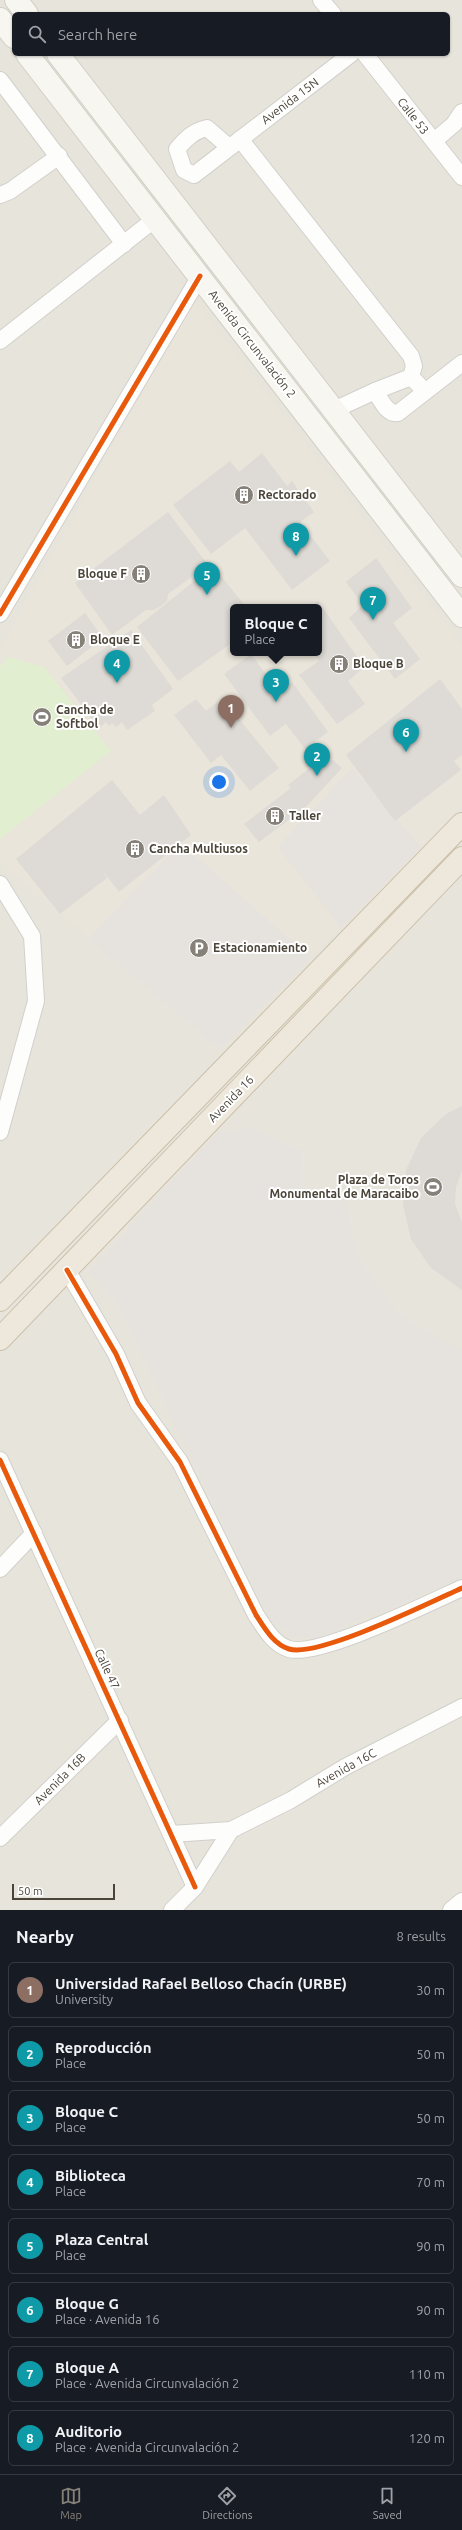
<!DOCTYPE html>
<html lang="en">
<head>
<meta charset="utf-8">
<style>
  :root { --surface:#171b24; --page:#20242c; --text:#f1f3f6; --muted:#9ea1a6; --line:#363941; --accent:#868178 }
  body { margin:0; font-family:Ubuntu,sans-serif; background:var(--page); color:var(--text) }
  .scale { position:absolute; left:12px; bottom:10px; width:103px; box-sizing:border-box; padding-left:4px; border:2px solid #4b4439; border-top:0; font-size:11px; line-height:14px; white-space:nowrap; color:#4b4439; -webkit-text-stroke:3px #fff; paint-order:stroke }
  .you { position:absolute; left:219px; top:782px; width:14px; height:14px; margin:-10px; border:3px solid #fff; border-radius:50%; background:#1a73e8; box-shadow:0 0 0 6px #1a73e833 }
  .badge { display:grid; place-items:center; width:26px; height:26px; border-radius:50%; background:var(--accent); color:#fff; font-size:13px; font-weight:700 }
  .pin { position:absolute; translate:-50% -33px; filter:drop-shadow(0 1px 2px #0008) }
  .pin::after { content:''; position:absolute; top:21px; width:14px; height:12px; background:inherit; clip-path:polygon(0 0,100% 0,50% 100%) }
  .popup { position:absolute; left:230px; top:604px; width:92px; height:52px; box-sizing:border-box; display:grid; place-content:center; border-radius:6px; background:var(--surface); filter:drop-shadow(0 1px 3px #0005); font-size:13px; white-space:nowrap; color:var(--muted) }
  .popup b { font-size:15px; color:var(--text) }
  .popup::after { content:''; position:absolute; left:50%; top:100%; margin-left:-8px; border:8px solid transparent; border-top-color:var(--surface) }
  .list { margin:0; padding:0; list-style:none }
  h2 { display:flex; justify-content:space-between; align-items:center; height:52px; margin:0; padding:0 16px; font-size:17px }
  h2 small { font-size:13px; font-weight:400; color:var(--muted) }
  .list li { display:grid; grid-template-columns:26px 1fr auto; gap:12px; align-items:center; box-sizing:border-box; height:56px; margin:0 8px 8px; padding:0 8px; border:1px solid var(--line); border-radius:6px }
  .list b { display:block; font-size:15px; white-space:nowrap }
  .list p { margin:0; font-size:13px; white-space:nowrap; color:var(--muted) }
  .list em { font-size:13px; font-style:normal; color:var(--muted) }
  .icon { flex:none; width:22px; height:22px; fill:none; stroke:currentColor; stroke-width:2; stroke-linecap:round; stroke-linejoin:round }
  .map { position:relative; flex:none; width:462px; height:1910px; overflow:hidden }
  .search { position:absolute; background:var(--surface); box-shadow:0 1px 3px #0004; left:12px; right:12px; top:12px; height:44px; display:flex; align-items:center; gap:10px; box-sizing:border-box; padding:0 14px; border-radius:6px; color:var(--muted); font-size:15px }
  .sheet { height:564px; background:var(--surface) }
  nav { display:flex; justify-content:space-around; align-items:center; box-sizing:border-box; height:56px; border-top:1px solid var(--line); background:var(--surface); font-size:11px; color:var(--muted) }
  nav a { display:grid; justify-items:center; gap:2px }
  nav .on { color:var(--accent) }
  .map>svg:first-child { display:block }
  .residential { fill:#e7e4dc; fill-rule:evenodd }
  .education { fill:#eae5da; fill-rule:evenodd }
  .green { fill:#e1eecf }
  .parking { fill:#e6e3df }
  .building { fill:#dedbd6 }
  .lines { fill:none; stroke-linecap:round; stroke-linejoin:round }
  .street-casing { stroke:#d2d0cb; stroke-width:18 }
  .secondary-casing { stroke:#d3cfc5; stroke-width:24 }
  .highway-casing { stroke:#ccbfa9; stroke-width:24 }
  .street { stroke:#fdfdfc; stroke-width:16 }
  .secondary { stroke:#f7f6f1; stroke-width:22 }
  .highway { stroke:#ede8db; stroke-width:22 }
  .cycleway-casing { stroke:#fff; stroke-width:8 }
  .cycleway { stroke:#e8590c; stroke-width:5 }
  .labels { text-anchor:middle; stroke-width:4; stroke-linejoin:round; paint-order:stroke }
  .street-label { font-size:12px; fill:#4b4439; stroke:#fff }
  .poi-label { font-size:12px; font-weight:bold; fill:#4b4439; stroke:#fff; text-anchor:start }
</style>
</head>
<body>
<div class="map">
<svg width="462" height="1910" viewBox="0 0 462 1910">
  <rect width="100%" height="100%" fill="#f4f2ee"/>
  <path class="residential" d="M0 0H462V1910H0ZM14 14H448V54H14ZM233 607H319V653H233Z"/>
  <path class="education" d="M193 300 462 646V806L219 1048 0 861V650ZM233 607H319V653H233Z"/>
  <polygon class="green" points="8,657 44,667 111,751 0,839 0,667"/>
  <g class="parking">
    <polygon points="352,768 421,847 340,927 278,847"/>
    <polygon points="181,843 310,957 219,1048 88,938"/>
    <polygon points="250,1127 302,1151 300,1199 346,1199 357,1256 399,1315 457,1347 462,1348 462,1578 317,1637 292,1637 270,1619 116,1302 89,1272 217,1133"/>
  </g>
  <g class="building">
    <polygon points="262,453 287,486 292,481 314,512 300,522 330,561 292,590 245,528 211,554 173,505 230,461 239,472"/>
    <polygon points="168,512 208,565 168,594 167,601 161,606 153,610 146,610 112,635 75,583"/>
    <polygon points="376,558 412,608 393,623 420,659 395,679 349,618 363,605 346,582"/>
    <polygon points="213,566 246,607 233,607 233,642 178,681 137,627"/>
    <polygon points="318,601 364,667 348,681 365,704 337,724 299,675 319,661 314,653 319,653 319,607 311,607"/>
    <polygon points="85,613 103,638 67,666 48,641"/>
    <polygon points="131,630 173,689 152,705 155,711 127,730 122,722 116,727 112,723 109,726 106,722 99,728 61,678"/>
    <polygon points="251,654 278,691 292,682 328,732 305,749 286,724 270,736 224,674"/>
    <polygon points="440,679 462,709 462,755 454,761 461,770 395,821 346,755"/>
    <polygon points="196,699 206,711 217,702 227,714 231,709 279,768 250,791 221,755 211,763 174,715"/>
    <polygon points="333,760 342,768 306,807 259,842 244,824 291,788 288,785 316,763"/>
    <polygon points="112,780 140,815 164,795 191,835 119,892 103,871 107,878 60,914 16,859"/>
    <polygon points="462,1106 462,1171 456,1187 455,1204 462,1222 462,1290 431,1268 411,1239 403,1205 406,1170 421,1138 446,1114"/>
  </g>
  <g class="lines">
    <g class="street-casing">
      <g id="street">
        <polyline points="321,0 333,14"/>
        <polyline points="365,54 462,177"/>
        <polyline points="0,80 124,244"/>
        <polyline points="240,139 411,356 414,366 411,377"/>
        <polyline points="434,141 454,124 462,112"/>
        <path d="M229 147 207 128C193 131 186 139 177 149L184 170 194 175 351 54"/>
        <polyline points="0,195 10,191 59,156"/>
        <polyline points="0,341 155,219"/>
        <polyline points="375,391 411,377 419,385"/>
        <path d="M334 410 375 391C381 400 387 415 398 413L462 363"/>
        <polyline points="0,614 200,276"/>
        <polyline points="0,884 32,936 36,1001 0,1132"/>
        <path d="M67 1270 116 1354 138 1403 180 1462 256 1615C264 1627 273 1644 289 1649 318 1658 431 1602 462 1588"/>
        <polyline points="0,1460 195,1887"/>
        <polyline points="0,1569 34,1533"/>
        <polyline points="171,1834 231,1830 291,1800 345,1767 462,1707"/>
        <polyline points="0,1838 120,1720"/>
        <polyline points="172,1910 195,1887 231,1830"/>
        <polyline points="451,1910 462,1901"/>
      </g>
    </g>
    <g class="secondary-casing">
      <g id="secondary">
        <polyline points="16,0 27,14"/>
        <polyline points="0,19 14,37"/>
        <polyline points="27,54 462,616"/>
        <polyline points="58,54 462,576"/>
      </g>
    </g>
    <g class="highway-casing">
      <g id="highway">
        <polyline points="0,1300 462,824"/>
        <polyline points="0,1339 462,858"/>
      </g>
    </g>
    <use href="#street" class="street"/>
    <use href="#secondary" class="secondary"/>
    <use href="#highway" class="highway"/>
    <g class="cycleway-casing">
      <g id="cycleway">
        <polyline points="0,614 200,276"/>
        <path d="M67 1270 116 1354 138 1403 180 1462 256 1615C264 1627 273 1644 289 1649 318 1658 431 1602 462 1588"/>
        <polyline points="0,1460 195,1887"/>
      </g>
    </g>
    <use href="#cycleway" class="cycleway"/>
  </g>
  <defs>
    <g id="building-disc" transform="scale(1)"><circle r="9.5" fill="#868178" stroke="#fff"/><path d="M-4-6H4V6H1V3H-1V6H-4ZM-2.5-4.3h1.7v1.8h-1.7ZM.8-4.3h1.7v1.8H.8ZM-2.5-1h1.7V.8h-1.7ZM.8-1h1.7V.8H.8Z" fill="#fff"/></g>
    <g id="stadium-disc" transform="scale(1)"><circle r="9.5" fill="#868178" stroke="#fff"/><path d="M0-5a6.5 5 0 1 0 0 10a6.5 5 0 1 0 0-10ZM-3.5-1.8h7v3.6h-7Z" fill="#fff"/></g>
    <g id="parking-disc" transform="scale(1)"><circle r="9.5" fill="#868178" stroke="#fff"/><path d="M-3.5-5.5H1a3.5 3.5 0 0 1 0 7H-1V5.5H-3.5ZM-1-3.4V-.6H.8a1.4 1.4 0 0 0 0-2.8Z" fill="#fff"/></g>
  </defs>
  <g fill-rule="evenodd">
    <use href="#building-disc" x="244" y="495"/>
    <use href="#building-disc" x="141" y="574"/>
    <use href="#building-disc" x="76" y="640"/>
    <use href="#building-disc" x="339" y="664"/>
    <use href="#stadium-disc" x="42" y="717"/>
    <use href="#building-disc" x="275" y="816"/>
    <use href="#building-disc" x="135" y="849"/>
    <use href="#parking-disc" x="199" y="948"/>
    <use href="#stadium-disc" x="433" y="1187"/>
  </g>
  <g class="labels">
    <g class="street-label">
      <text transform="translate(290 101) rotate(-37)" y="4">Avenida 15N</text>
      <text transform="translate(413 116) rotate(52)" y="4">Calle 53</text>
      <text transform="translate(252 344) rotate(52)" y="4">Avenida Circunvalación 2</text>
      <text transform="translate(231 1099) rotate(-46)" y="4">Avenida 16</text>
      <text transform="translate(107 1669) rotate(65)" y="4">Calle 47</text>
      <text transform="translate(346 1768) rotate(-29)" y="4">Avenida 16C</text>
      <text transform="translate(60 1779) rotate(-45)" y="4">Avenida 16B</text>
    </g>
    <g class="poi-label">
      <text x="258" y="499">Rectorado</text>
      <text x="127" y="578" text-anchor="end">Bloque F</text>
      <text x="90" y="644">Bloque E</text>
      <text x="353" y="668">Bloque B</text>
      <text x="56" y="714">Cancha de<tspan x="56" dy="14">Softbol</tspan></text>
      <text x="289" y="820">Taller</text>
      <text x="149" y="853">Cancha Multiusos</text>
      <text x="213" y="952">Estacionamiento</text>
      <text x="419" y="1184" text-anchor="end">Plaza de Toros<tspan x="419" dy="14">Monumental de Maracaibo</tspan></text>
    </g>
  </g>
</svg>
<div class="scale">50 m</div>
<div class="you"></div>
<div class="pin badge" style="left:231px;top:728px;background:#8d6e63">1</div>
<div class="pin badge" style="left:317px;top:776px;background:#0f9aa8">2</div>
<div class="pin badge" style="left:276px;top:702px;background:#0f9aa8">3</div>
<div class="popup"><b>Bloque C</b>Place</div>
<div class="pin badge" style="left:117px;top:683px;background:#0f9aa8">4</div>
<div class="pin badge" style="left:207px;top:595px;background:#0f9aa8">5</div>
<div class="pin badge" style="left:406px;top:752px;background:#0f9aa8">6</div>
<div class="pin badge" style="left:373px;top:620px;background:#0f9aa8">7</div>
<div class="pin badge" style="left:296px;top:556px;background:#0f9aa8">8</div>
<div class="search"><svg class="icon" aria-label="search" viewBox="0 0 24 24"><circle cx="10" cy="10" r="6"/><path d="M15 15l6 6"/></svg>Search here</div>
</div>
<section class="sheet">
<h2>Nearby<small>8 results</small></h2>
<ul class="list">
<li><span class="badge" style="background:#8d6e63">1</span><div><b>Universidad Rafael Belloso Chacín (URBE)</b><p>University</p></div><em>30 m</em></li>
<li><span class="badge" style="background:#0f9aa8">2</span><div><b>Reproducción</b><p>Place</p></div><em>50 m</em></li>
<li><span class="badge" style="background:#0f9aa8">3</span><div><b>Bloque C</b><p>Place</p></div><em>50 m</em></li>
<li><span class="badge" style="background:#0f9aa8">4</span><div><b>Biblioteca</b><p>Place</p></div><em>70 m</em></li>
<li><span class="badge" style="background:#0f9aa8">5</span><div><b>Plaza Central</b><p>Place</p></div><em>90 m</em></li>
<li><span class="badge" style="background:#0f9aa8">6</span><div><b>Bloque G</b><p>Place · Avenida 16</p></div><em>90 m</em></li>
<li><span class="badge" style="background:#0f9aa8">7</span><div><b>Bloque A</b><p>Place · Avenida Circunvalación 2</p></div><em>110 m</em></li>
<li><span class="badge" style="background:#0f9aa8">8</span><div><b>Auditorio</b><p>Place · Avenida Circunvalación 2</p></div><em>120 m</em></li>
</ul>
</section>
<nav>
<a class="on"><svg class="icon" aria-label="map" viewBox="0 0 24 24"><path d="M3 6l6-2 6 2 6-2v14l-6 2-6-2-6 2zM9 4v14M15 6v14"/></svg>Map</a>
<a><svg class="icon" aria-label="directions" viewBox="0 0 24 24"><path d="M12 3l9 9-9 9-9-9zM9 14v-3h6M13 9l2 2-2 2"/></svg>Directions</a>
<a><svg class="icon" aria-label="saved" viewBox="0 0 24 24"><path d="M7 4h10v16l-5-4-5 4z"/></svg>Saved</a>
</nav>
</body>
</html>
